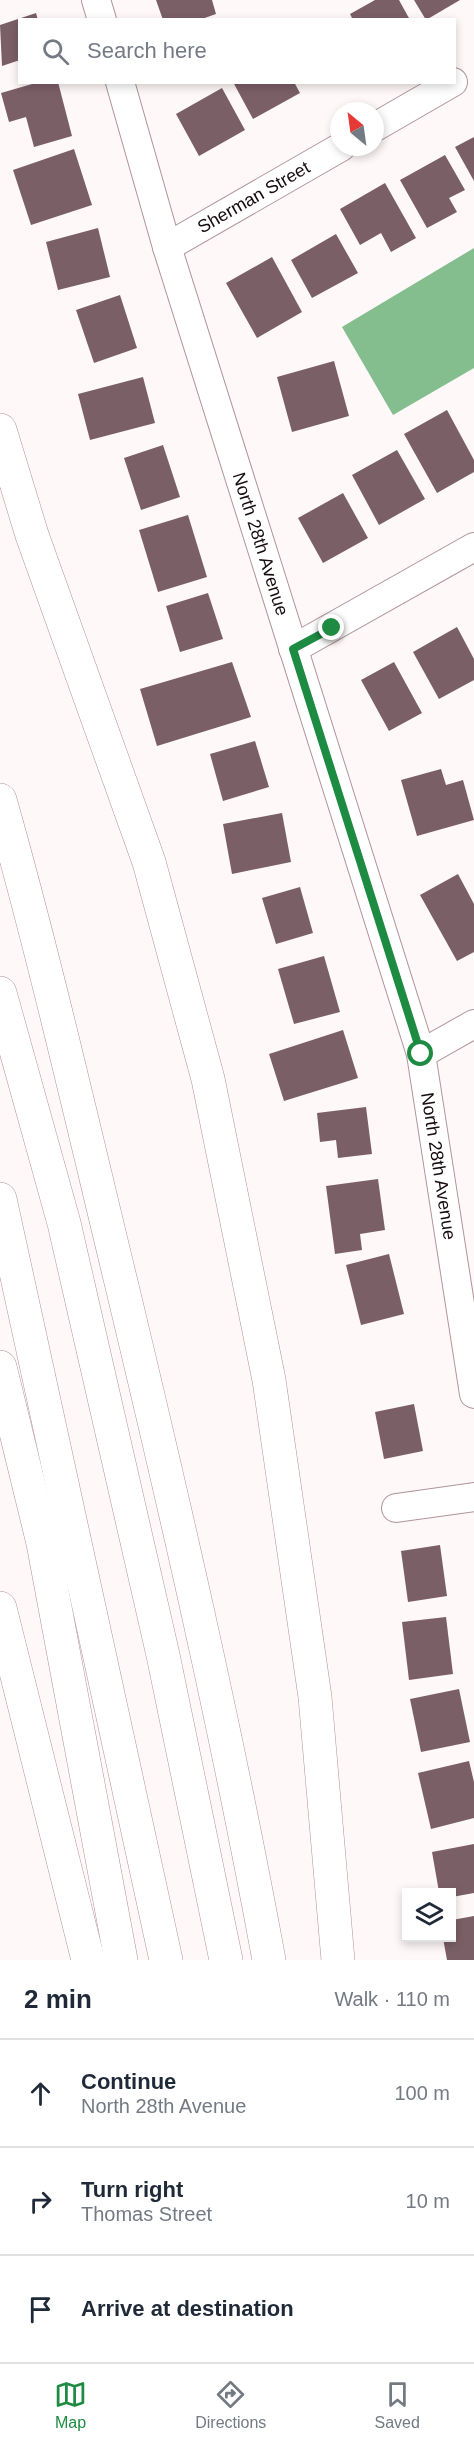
<!DOCTYPE html>
<html lang="en">
<head>
<meta charset="utf-8">
<style>
  :root { --surface:#fff; --page:#f6f6f7; --text:#1f2937; --muted:#747a83; --line:#e0e1e3; --accent:#1e8b42 }
  body { margin:0; font-family:Arial,sans-serif; background:var(--page); color:var(--text) }
  .controls { position:absolute; right:18px; bottom:18px; display:grid; overflow:hidden; border-radius:0px; box-shadow:0 3px 9px #0003 }
  .controls button { width:54px; height:54px; display:grid; place-items:center; padding:0; border:0; border-bottom:2px solid var(--line); background:var(--surface); color:var(--text); font:30px sans-serif }
  .compass { position:absolute; left:330px; top:102px; width:54px; height:54px; border-radius:50%; background:var(--surface); box-shadow:0 3px 9px #0003; rotate:331deg }
  .stop { position:absolute; width:18px; height:18px; margin:-14px; border:4px solid #1e8b42; border-radius:50%; background:#fff }
  .stop.end { background:#1e8b42; border-color:#fff; box-shadow:0 2px 6px #0008 }
  .list { margin:0; padding:0; list-style:none }
  h2 { display:flex; justify-content:space-between; align-items:center; height:78px; margin:0; padding:0 24px; font-size:26px }
  h2 small { font-size:20px; font-weight:400; color:var(--muted) }
  .list li { display:grid; grid-template-columns:39px 1fr auto; gap:18px; align-items:center; box-sizing:border-box; height:108px; padding:0 24px; border-top:2px solid var(--line) }
  .list b { display:block; font-size:22px; white-space:nowrap }
  .list p { margin:0; font-size:20px; white-space:nowrap; color:var(--muted) }
  .list em { font-size:20px; font-style:normal; color:var(--muted) }
  .icon { flex:none; width:33px; height:33px; fill:none; stroke:currentColor; stroke-width:2; stroke-linecap:round; stroke-linejoin:round }
  .map { position:relative; flex:none; width:474px; height:1960px; overflow:hidden }
  .search { position:absolute; background:var(--surface); box-shadow:0 3px 9px #0003; left:18px; right:18px; top:18px; height:66px; display:flex; align-items:center; gap:15px; box-sizing:border-box; padding:0 21px; border-radius:0px; color:var(--muted); font-size:22px }
  .sheet { height:402px; background:var(--surface) }
  nav { display:flex; justify-content:space-around; align-items:center; box-sizing:border-box; height:84px; border-top:2px solid var(--line); background:var(--surface); font-size:16px; color:var(--muted) }
  nav a { display:grid; justify-items:center; gap:3px }
  nav .on { color:var(--accent) }
  .map>svg:first-child { display:block }
  .water { fill:#84be8e }
  .building { fill:#7b5f67 }
  .lines { fill:none; stroke-linecap:round; stroke-linejoin:round }
  .minor-casing { stroke:#b1939b; stroke-width:30 }
  .highway-casing { stroke:#b1939b; stroke-width:34 }
  .minor { stroke:#fff; stroke-width:28 }
  .highway { stroke:#fff; stroke-width:33 }
  .route { stroke:#1e8b42; stroke-width:8 }
  .labels { text-anchor:middle; stroke-width:6; stroke-linejoin:round; paint-order:stroke }
  .street-label { font-size:18px; fill:#160b0e; stroke:#fef8f9 }
</style>
</head>
<body>
<div class="map">
<svg width="474" height="1960" viewBox="0 0 474 1960">
  <rect width="100%" height="100%" fill="#fef8f9"/>
  <polygon class="water" points="474,248 474,368 393,415 342,327"/>
  <g class="building">
    <polygon points="156,0 212,0 216,14 199,20 163,20"/>
    <polygon points="375,0 399,0 410,20 353,20 350,14"/>
    <polygon points="414,0 460,0 426,20"/>
    <polygon points="36,13 38,20 20,20 20,60 2,66 0,25"/>
    <polygon points="39,82 58,82 72,136 34,147 26,117 9,122 1,93"/>
    <polygon points="233,82 294,82 300,93 253,119"/>
    <polygon points="222,88 245,130 199,156 176,114"/>
    <polygon points="474,137 474,181 455,147"/>
    <polygon points="74,149 92,205 31,225 13,170"/>
    <polygon points="445,155 465,190 449,198 457,212 427,228 400,180"/>
    <polygon points="385,183 416,238 391,252 381,233 360,245 340,209"/>
    <polygon points="98,228 110,277 58,290 46,242"/>
    <polygon points="336,234 358,273 312,298 291,260"/>
    <polygon points="272,257 302,312 257,338 226,283"/>
    <polygon points="120,295 137,348 94,363 76,310"/>
    <polygon points="334,361 349,416 292,432 277,377"/>
    <polygon points="143,377 155,423 90,440 78,394"/>
    <polygon points="447,410 474,460 474,472 437,493 404,434"/>
    <polygon points="163,445 180,497 141,510 124,458"/>
    <polygon points="397,450 425,499 379,525 352,475"/>
    <polygon points="343,493 368,538 323,563 298,518"/>
    <polygon points="188,515 207,577 158,592 139,530"/>
    <polygon points="208,593 223,639 180,652 166,606"/>
    <polygon points="457,627 474,659 474,680 439,699 413,652"/>
    <polygon points="232,662 251,717 157,746 140,689"/>
    <polygon points="394,662 422,713 389,731 361,680"/>
    <polygon points="255,741 269,787 223,801 210,754"/>
    <polygon points="441,769 446,785 463,780 474,820 417,836 401,780"/>
    <polygon points="282,813 291,862 232,874 223,824"/>
    <polygon points="458,874 474,904 474,952 457,961 420,895"/>
    <polygon points="300,887 313,933 276,944 262,898"/>
    <polygon points="324,956 340,1012 294,1024 278,969"/>
    <polygon points="343,1030 358,1078 284,1101 269,1054"/>
    <polygon points="366,1107 372,1154 338,1158 336,1140 320,1142 317,1113"/>
    <polygon points="378,1179 385,1230 360,1234 362,1250 335,1254 326,1186"/>
    <polygon points="389,1254 404,1314 361,1325 346,1265"/>
    <polygon points="414,1404 423,1451 384,1459 375,1412"/>
    <polygon points="440,1545 447,1596 408,1602 401,1551"/>
    <polygon points="446,1617 453,1674 409,1680 402,1622"/>
    <polygon points="459,1689 470,1742 421,1752 410,1699"/>
    <polygon points="469,1761 474,1782 474,1818 431,1829 418,1773"/>
    <polygon points="474,1844 474,1893 452,1897 452,1892 439,1892 432,1852"/>
    <polygon points="474,1916 474,1960 447,1960 443,1938 452,1938 452,1920"/>
  </g>
  <g class="lines">
    <g class="minor-casing">
      <g id="minor">
        <polyline points="96,0 102,20"/>
        <path id="s1" d="M120 82 167 247 421 1054 474 1394"/>
        <polyline points="375,127 453,82"/>
        <path id="s2" d="M167 247 341 147"/>
        <polyline points="293,649 474,547"/>
        <polyline points="421,1054 474,1024"/>
        <polyline points="396,1508 474,1497"/>
      </g>
    </g>
    <g class="highway-casing">
      <g id="highway">
        <polyline points="0,430 32,535 149,862 208,1079 269,1380 315,1697 338,1960"/>
        <path d="M0 800C45 959 82 1121 121 1282 175 1507 227 1732 269 1960"/>
        <polyline points="0,993 64,1223 163,1655 226,1960"/>
        <polyline points="0,1199 166,1960"/>
        <polyline points="0,1367 43,1543 121,1960"/>
        <polyline points="0,1608 88,1960"/>
      </g>
    </g>
    <use href="#minor" class="minor"/>
    <use href="#highway" class="highway"/>
  </g>
  <g class="lines">
    <polyline class="route" points="332,628 293,649 421,1054"/>
  </g>
  <g class="labels">
    <g class="street-label">
      <text dy="6" stroke="none"><textPath href="#s2" startOffset="100">Sherman Street</textPath></text>
      <text dy="6" stroke="none"><textPath href="#s1" startOffset="483">North 28th Avenue</textPath></text>
      <text dy="6" stroke="none"><textPath href="#s1" startOffset="1131">North 28th Avenue</textPath></text>
    </g>
  </g>
</svg>
<div class="controls">
<button><svg class="icon" aria-label="layers" viewBox="0 0 24 24"><path d="M12 4l9 5-9 5-9-5zM3 14l9 5 9-5"/></svg></button>
</div>
<svg class="compass" viewBox="-18 -18 36 36"><path d="M0-13l5 13h-10z" fill="#e53935"/><path d="M0 13l5-13h-10z" fill="#747a83"/></svg>
<div class="stop" style="left:421px;top:1054px"></div>
<div class="stop end" style="left:332px;top:628px"></div>
<div class="search"><svg class="icon" aria-label="search" viewBox="0 0 24 24"><circle cx="10" cy="10" r="6"/><path d="M15 15l6 6"/></svg>Search here</div>
</div>
<section class="sheet">
<h2>2 min<small>Walk · 110 m</small></h2>
<ul class="list">
<li><svg class="icon" aria-label="ahead" viewBox="0 0 24 24"><path d="M12 20V5M6 11l6-6 6 6"/></svg><div><b>Continue</b><p>North 28th Avenue</p></div><em>100 m</em></li>
<li><svg class="icon" aria-label="right" viewBox="0 0 24 24"><path d="M7 20v-9h11M14 6l5 5-5 5"/></svg><div><b>Turn right</b><p>Thomas Street</p></div><em>10 m</em></li>
<li><svg class="icon" aria-label="arrive" viewBox="0 0 24 24"><path d="M6 21V4h12l-3 4 3 4H6"/></svg><div><b>Arrive at destination</b></div></li>
</ul>
</section>
<nav>
<a class="on"><svg class="icon" aria-label="map" viewBox="0 0 24 24"><path d="M3 6l6-2 6 2 6-2v14l-6 2-6-2-6 2zM9 4v14M15 6v14"/></svg>Map</a>
<a><svg class="icon" aria-label="directions" viewBox="0 0 24 24"><path d="M12 3l9 9-9 9-9-9zM9 14v-3h6M13 9l2 2-2 2"/></svg>Directions</a>
<a><svg class="icon" aria-label="saved" viewBox="0 0 24 24"><path d="M7 4h10v16l-5-4-5 4z"/></svg>Saved</a>
</nav>
</body>
</html>
